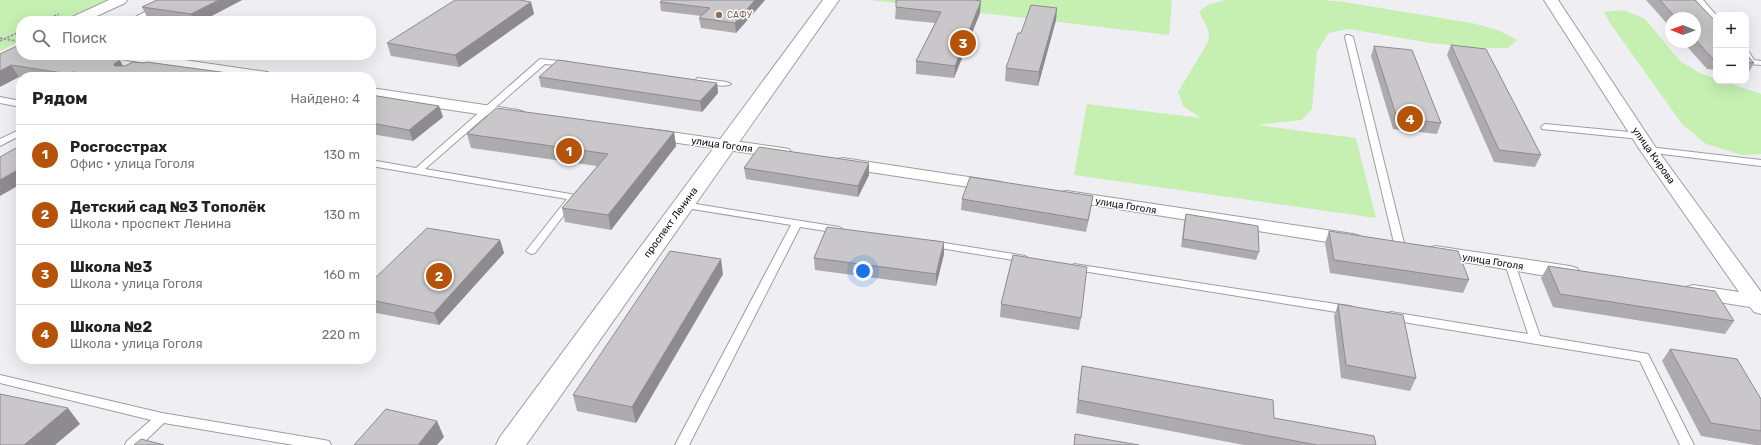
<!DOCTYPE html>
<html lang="ru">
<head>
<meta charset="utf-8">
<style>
  :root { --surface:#fff; --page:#f2f2f2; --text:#222; --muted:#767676; --line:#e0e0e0; --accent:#b45309 }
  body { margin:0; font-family:Rubik,sans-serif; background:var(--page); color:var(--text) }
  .controls { position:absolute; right:12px; top:12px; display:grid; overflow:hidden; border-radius:8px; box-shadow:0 4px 16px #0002 }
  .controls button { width:36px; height:36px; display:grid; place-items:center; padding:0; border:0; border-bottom:1px solid var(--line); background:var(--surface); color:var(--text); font:20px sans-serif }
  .compass { position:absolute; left:1665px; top:12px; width:36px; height:36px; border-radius:50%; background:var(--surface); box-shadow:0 4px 16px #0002; rotate:271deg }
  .you { position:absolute; left:863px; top:271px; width:14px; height:14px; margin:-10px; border:3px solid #fff; border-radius:50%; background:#1a73e8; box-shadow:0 0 0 6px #1a73e833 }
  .badge { display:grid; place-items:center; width:26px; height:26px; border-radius:50%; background:var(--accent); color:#fff; font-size:13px; font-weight:700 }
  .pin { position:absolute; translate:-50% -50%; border:2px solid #fff; box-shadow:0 1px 4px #0006 }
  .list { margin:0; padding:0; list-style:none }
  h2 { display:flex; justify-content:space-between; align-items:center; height:52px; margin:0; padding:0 16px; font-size:17px }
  h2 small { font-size:13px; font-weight:400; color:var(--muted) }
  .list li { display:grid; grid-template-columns:26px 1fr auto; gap:12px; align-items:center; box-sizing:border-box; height:60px; padding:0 16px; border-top:1px solid var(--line) }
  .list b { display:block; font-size:15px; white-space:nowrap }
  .list p { margin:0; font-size:13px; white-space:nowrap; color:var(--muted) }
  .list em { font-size:13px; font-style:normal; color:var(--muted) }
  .icon { flex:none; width:22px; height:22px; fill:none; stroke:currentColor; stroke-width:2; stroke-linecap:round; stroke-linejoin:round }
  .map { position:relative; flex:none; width:1761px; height:445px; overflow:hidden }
  .search { position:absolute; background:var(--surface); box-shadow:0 4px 16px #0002; left:16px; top:16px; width:360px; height:44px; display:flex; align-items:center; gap:10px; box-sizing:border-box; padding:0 14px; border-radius:16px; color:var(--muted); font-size:15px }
  .panel { position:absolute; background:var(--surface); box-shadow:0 4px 16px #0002; left:16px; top:72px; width:360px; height:292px; border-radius:16px }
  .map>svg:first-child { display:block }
  .green { fill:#c5f0b2 }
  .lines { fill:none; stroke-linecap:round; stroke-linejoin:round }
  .service-casing { stroke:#9e9ea1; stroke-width:2 }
  .minor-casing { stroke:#9e9ea1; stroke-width:2 }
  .tertiary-casing { stroke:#9e9ea1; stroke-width:2 }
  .path { stroke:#9e9ea1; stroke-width:2; stroke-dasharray:2.5 1.5; stroke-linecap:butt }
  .service { fill:#fff; fill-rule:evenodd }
  .minor { fill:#fff; fill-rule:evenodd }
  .tertiary { fill:#fff; fill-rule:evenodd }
  .wall { fill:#adabae }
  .shaded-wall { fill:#8d8b8d }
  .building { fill:#c9c7ca; stroke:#8d8b8d }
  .education-dot { fill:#8d6e63; stroke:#fff; stroke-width:1.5 }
  .labels { text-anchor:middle; stroke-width:3; stroke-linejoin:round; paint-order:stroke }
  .far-education-label { font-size:9px; fill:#785e54; stroke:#fff; text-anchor:start }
  .street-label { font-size:10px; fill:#0c0c0d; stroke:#fff }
</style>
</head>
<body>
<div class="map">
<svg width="1761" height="445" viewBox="0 0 1761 445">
  <rect width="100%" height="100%" fill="#efeff3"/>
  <g class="green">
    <polygon points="0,0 110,0 65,21 21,21 21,41 0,51"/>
    <polygon points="870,0 1172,0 1169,35"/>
    <polygon points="1226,0 1322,0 1344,2 1472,23 1498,30 1517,40 1508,48 1482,48 1430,43 1349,29 1329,33 1317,51 1312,109 1302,120 1257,125 1356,138 1376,218 1074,175 1087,104 1201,118 1183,106 1178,92 1208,42 1209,32 1199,11 1210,4"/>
    <polygon points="1624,10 1645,19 1680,61 1700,73 1716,79 1716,81 1723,81 1761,94 1761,154 1742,155 1706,144 1682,124 1610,23 1604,12"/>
  </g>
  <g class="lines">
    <g class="service-casing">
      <g id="service">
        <polygon points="167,0 175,0 137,21 128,21"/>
        <polygon points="1696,0 1703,0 1716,15 1716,21 1713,21"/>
        <polygon points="1346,35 1349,35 1353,37 1405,247 1404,249 1396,249 1395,247 1345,37"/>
        <polygon points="1746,52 1749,52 1754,60 1761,61 1761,65 1749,64 1746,59"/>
        <polygon points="540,59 569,62 573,64 569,66 545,64 425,169 576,195 578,197 576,199 535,253 531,254 526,251 567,199 371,166 371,160 416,168"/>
        <path d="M697 78 727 82 731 84C726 88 701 84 696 80Z"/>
        <polygon points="0,97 21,101 21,107 0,103"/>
        <polygon points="1545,124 1640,133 1644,136 1640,139 1542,129 1541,127"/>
        <polygon points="21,129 21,135 0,146 0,139"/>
        <polygon points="1649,147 1761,160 1761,166 1646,152 1644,150"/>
        <polygon points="683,202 839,227 844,230 839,233 800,227 689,445 675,445 791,225 680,207 678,205 680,203"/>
        <polygon points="932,241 1025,256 1030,259 1025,262 928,246 927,244 928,242"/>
        <polygon points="1510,261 1515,264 1540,336 1648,354 1694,445 1680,445 1640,361 1391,320 1387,319 1385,316 1387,313 1391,312 1528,334 1505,264"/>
        <polygon points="1074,264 1349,306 1353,307 1355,310 1353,313 1349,314 1070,269 1069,267"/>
        <polygon points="0,375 162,413 324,440 329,441 331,445 294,445 164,423 141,445 125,445 127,441 151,420 0,383"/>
      </g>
    </g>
    <g class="minor-casing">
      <g id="minor">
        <polygon points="109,0 127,0 125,3 86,21 68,21 70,18"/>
        <polygon points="1544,0 1558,0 1656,148 1761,292 1761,314 1754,312 1750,307 1686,297 1683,292 1686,287 1693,285 1739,292 1640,150"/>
        <polygon points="113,55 150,55 267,72 272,74 275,77 237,77 120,59 115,58"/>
        <polygon points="371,88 518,110 524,112 526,115 524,118 518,120 371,98"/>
        <polygon points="649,129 783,148 789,149 792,153 789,157 783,158 643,138 641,134 643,130"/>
        <polygon points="843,158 995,181 1001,182 1004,186 1001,190 995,191 837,167 834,163 837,159"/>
        <polygon points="1067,191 1353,234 1360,236 1363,240 1360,244 1353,246 1061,200 1058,196 1061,192"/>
        <polygon points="1435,246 1570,266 1577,268 1580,273 1577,278 1570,280 1428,256 1425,252 1428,248"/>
      </g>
    </g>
    <g class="tertiary-casing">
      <polygon id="tertiary" points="823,0 839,0 526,445 496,445 500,437"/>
    </g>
    <g class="path">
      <polyline points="43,21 59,14"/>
      <polyline points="0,38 21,42"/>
      <polyline points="0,41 21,31"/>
    </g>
    <use href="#service" class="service"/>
    <use href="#minor" class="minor"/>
    <use href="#tertiary" class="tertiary"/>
  </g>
  <g class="wall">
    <polygon points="157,0 242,0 202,21 174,21 147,17 142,7"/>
    <polygon points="765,0 736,33 701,28 699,18 701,16 661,11 660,2"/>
    <polygon points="1646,0 1695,0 1716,22 1716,70 1707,69 1683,42 1695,42 1695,18 1671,18 1671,28"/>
    <polygon points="531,2 534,14 459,67 391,56 387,43"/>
    <polygon points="896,7 980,13 954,78 916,74 916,61 935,23 895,19"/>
    <polygon points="1057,8 1056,20 1038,86 1005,81 1006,68 1021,33"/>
    <polygon points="1451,45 1541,155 1535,167 1494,162 1447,55"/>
    <polygon points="1374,46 1441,123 1437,134 1393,129 1371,56"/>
    <polygon points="0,54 123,66 257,77 21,77 21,78 19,77"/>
    <polygon points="1746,54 1754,63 1748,74 1746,74"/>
    <polygon points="539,77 717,83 718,93 702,112 541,87"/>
    <polygon points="371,95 439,106 443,117 413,141 371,134"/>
    <polygon points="674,132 676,146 611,230 565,222 562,208 597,166 471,148 467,134"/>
    <polygon points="744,168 869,175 858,197 746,179"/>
    <polygon points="1093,196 1086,232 961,210 962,199"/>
    <polygon points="1186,214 1259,252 1256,260 1181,247 1184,222"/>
    <polygon points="1329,231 1469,280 1463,293 1330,273 1325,243"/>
    <polygon points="500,240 504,253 439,325 371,312 371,282"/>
    <polygon points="944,242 944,254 936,286 815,270 814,258"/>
    <polygon points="1548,266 1734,321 1725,334 1553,307 1541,278"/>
    <polygon points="723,274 636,423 577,411 573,395"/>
    <polygon points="1001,304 1081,318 1079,330 1000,317"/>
    <polygon points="1338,304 1416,378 1410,391 1341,378 1334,316"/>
    <polygon points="1670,349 1761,399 1761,445 1755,445 1701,436 1662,361"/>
    <polygon points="1082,366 1274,418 1376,445 1244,445 1076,413"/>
  </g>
  <g class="shaded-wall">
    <polygon points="219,0 242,0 202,21 194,21 191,14"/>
    <polygon points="755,0 765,0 736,33 735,23"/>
    <polygon points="981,1 980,13 954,78 955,66"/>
    <polygon points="531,2 534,14 459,67 455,55"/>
    <polygon points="1057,8 1056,20 1038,86 1039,72"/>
    <polygon points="120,60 126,72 115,66 114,64"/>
    <polygon points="11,65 19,77 0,87 0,71"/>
    <polygon points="73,72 76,77 71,77 69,74"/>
    <polygon points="717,83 718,93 702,112 700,101"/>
    <polygon points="439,106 443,117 413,141 409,130"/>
    <polygon points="674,132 676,146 611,230 608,215"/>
    <polygon points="869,163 869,175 858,197 858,186"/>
    <polygon points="21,168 21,184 0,196 0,180"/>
    <polygon points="1093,196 1091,208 1086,232 1088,220"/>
    <polygon points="500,240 504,253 439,325 434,313"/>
    <polygon points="944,242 944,254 936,286 936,274"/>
    <polygon points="721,259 723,274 636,423 632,407"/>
    <polygon points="68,408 80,424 55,445 24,445"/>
    <polygon points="437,421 444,437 437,445 418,445"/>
  </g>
  <g class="building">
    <polygon points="157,0 219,0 191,14 142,7"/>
    <polygon points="455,0 520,0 531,2 455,55 387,43"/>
    <polygon points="662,0 755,0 735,23 699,18 710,8 660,2"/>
    <polygon points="896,0 974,0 981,1 955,66 916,61 941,12 896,7"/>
    <polygon points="1660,0 1695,0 1716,22 1716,59 1713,59 1695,39 1695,18 1676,18"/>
    <polygon points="1031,5 1057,8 1039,72 1006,68 1018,33 1021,33"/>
    <polygon points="19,45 21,46 21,55 86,55 120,60 114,64 115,66 125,66 133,62 144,63 147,62 257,77 109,77 73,72 69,74 11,65 0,71 0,54"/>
    <polygon points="1451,45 1486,49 1541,155 1499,150"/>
    <polygon points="1374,46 1412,50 1441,123 1397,118"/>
    <polygon points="1746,54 1754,63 1746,62"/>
    <polygon points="558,60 717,83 700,101 539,77"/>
    <polygon points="371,95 439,106 409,130 371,123"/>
    <polygon points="496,108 674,132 608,215 562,208 608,154 467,134"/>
    <polygon points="21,145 21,168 0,180 0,157"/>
    <polygon points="759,147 869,163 858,186 744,168"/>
    <polygon points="970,177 1093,196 1088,220 962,199"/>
    <polygon points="1186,214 1258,226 1259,252 1183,239"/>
    <polygon points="827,227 944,242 936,274 814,258"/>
    <polygon points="427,228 500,240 434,313 371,300 371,282"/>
    <polygon points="1329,231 1458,251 1469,280 1334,260"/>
    <polygon points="670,251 721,259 632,407 573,395"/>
    <polygon points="1013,255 1087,267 1081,318 1001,304"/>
    <polygon points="1548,266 1715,291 1734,321 1560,294"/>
    <polygon points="1338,304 1403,315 1416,378 1346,365"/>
    <polygon points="1670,349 1737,359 1761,399 1761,431 1711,423"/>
    <polygon points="1082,366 1273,400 1274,418 1374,436 1376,445 1317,445 1078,400"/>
    <polygon points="0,394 68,408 24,445 0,445"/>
    <polygon points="386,409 437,421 418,445 354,445"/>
    <polygon points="1075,434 1139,445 1074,445"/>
    <polygon points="141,439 164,445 134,445"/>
  </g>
  <circle class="education-dot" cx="719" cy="15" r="4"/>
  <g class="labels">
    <g class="far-education-label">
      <text x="727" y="18">САФУ</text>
    </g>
    <g class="street-label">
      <text transform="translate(722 144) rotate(8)" y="4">улица Гоголя</text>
      <text transform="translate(1654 155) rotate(55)" y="4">улица Кирова</text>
      <text transform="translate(1126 205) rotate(9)" y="4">улица Гоголя</text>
      <text transform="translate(670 222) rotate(-54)" y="4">проспект Ленина</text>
      <text transform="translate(1493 261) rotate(9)" y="4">улица Гоголя</text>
    </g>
  </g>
</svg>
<div class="controls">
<button>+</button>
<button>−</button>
</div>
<svg class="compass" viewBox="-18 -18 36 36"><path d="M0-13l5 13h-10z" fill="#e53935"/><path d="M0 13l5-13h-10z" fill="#767676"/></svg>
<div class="you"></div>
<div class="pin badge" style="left:569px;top:151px">1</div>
<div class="pin badge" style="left:439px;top:276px">2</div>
<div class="pin badge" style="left:963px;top:43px">3</div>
<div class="pin badge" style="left:1410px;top:119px">4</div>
<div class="search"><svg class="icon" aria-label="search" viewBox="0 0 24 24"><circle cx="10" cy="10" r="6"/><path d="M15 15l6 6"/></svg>Поиск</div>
<section class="panel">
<h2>Рядом<small>Найдено: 4</small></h2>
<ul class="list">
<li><span class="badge">1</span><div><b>Росгосстрах</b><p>Офис · улица Гоголя</p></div><em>130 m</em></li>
<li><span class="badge">2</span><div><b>Детский сад №3 Тополёк</b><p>Школа · проспект Ленина</p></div><em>130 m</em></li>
<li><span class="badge">3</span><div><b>Школа №3</b><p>Школа · улица Гоголя</p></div><em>160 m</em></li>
<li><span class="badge">4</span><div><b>Школа №2</b><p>Школа · улица Гоголя</p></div><em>220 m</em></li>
</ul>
</section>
</div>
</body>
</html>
